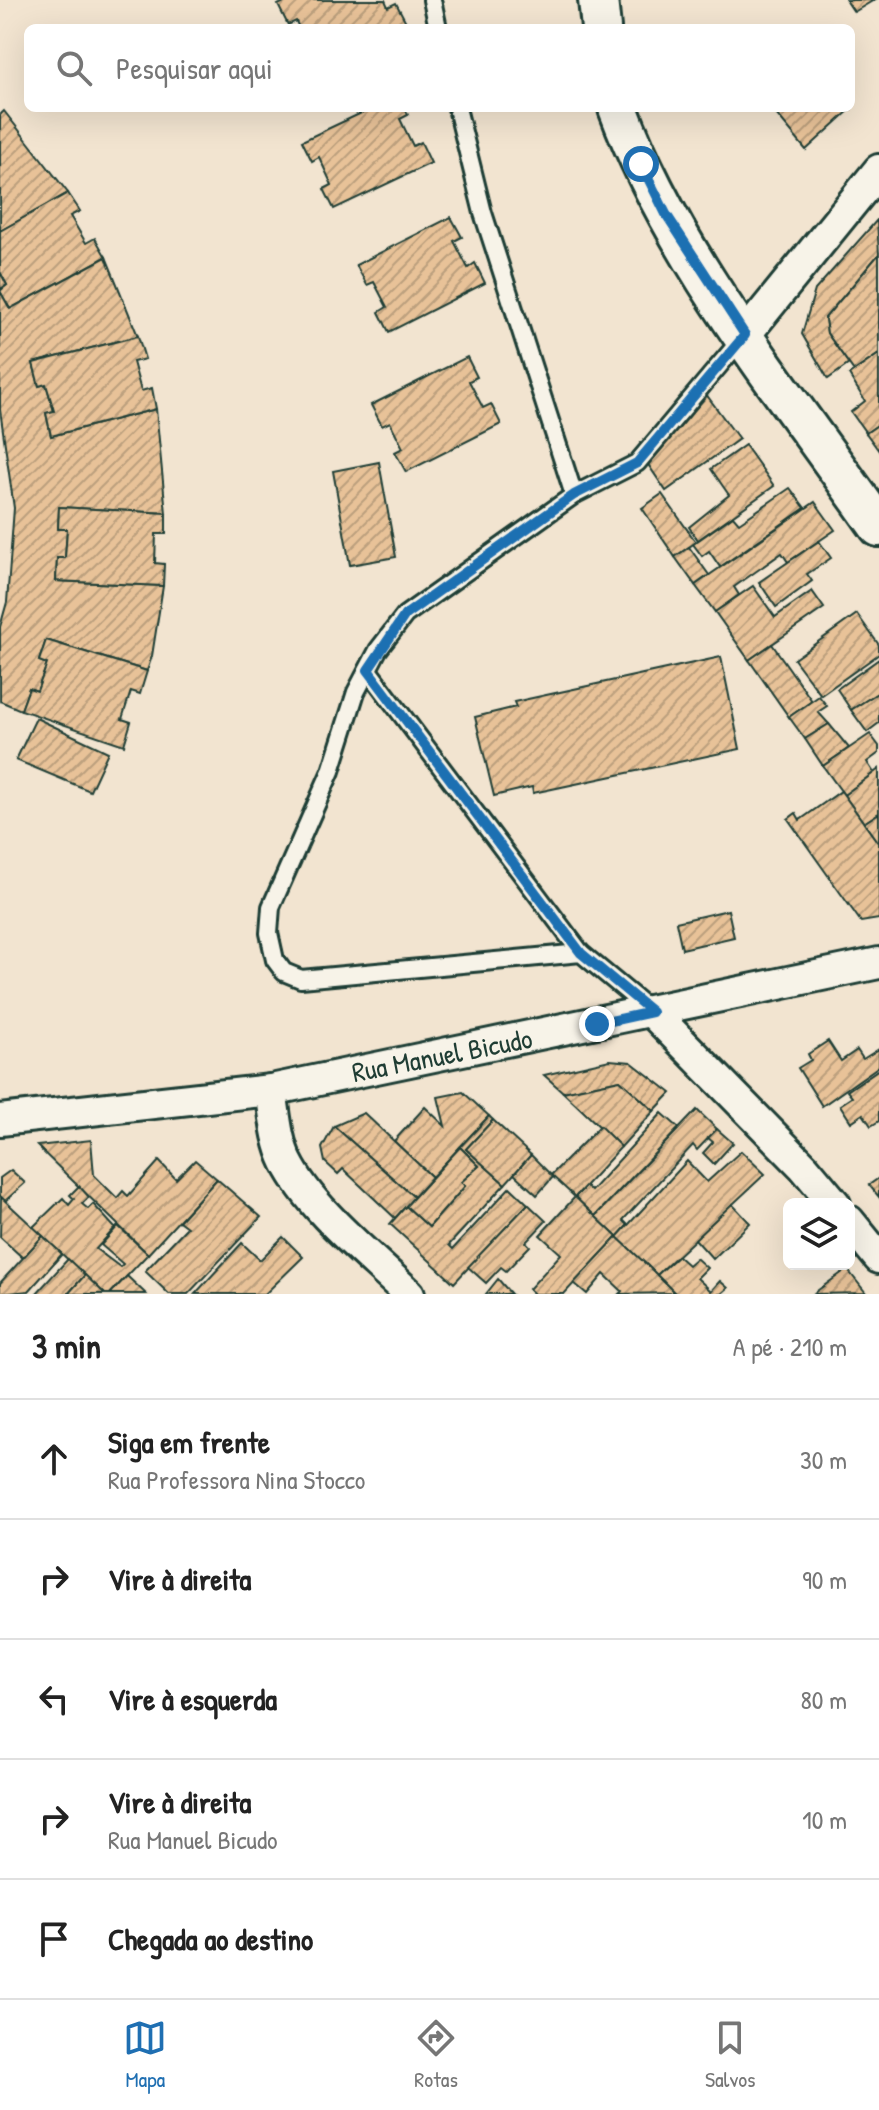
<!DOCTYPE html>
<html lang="pt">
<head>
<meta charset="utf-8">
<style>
  :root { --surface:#fff; --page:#f2f2f2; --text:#222; --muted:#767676; --line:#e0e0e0; --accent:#1f6fb2 }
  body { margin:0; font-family:"Patrick Hand",sans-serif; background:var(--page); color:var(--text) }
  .controls { position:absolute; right:24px; bottom:24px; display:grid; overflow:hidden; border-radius:12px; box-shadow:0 8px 32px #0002 }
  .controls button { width:72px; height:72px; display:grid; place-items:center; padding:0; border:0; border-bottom:2px solid var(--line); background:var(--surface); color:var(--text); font:40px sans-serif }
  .stop { position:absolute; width:24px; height:24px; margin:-18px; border:6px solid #1f6fb2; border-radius:50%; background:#fff }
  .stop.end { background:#1f6fb2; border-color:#fff; box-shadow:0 2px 8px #0008 }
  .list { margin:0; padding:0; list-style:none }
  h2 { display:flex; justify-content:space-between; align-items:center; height:104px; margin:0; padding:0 32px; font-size:34px }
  h2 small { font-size:26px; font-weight:400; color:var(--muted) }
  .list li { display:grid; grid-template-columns:52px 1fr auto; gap:24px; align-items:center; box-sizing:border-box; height:120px; padding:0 32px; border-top:2px solid var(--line) }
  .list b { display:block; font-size:30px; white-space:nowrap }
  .list p { margin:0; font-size:26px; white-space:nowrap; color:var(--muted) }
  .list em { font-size:26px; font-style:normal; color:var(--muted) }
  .icon { flex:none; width:44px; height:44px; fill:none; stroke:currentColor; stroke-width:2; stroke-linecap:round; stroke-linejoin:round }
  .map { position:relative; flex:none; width:879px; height:1294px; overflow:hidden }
  .search { position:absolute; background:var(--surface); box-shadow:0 8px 32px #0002; left:24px; right:24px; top:24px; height:88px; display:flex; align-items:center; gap:20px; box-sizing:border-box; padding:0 28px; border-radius:12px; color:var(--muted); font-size:30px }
  .sheet { height:704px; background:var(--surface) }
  nav { display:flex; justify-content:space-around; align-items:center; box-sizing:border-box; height:112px; border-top:2px solid var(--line); background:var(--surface); font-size:22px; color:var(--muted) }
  nav a { display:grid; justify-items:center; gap:4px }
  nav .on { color:var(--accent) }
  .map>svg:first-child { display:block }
  .building { fill:url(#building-hatch); stroke:#1f3d34; stroke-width:2 }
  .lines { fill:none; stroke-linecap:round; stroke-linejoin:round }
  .service-casing { stroke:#1f3d34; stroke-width:22 }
  .minor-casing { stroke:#1f3d34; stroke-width:36 }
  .tertiary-casing { stroke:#1f3d34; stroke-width:44 }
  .service { stroke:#f7f3e8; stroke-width:16 }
  .minor { stroke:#f7f3e8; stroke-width:30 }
  .tertiary { stroke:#f7f3e8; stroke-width:38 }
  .route { stroke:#1f6fb2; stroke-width:10 }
  .labels { text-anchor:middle; stroke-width:6; stroke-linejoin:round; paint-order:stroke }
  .street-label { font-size:28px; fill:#1f3d34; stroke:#f7f3e8 }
</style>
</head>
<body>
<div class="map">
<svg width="879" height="1294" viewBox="0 0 879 1294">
  <defs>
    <pattern id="building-hatch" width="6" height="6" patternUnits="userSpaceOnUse" patternTransform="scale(2)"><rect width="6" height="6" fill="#e8c298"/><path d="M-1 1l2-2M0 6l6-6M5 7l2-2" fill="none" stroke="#bb9f7d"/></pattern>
  </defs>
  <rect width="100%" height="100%" fill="#f2e4d0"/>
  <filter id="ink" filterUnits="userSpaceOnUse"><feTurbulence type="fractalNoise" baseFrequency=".0125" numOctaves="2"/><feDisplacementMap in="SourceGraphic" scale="16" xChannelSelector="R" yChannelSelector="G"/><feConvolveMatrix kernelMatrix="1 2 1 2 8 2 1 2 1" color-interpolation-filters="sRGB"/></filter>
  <g filter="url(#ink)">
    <g class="building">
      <polygon points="288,0 385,0 388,7 396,3 406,22 395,28 299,28 296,21 288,25 278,5"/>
      <polygon points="846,0 874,0 854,12"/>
      <polygon points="372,108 405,108 408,115 400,119 413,146 421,142 431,163 334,209 324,189 332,185 319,157 312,161 302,141"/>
      <polygon points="771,108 850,108 851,109 806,150"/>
      <polygon points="4,111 68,193 0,231 0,115"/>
      <polygon points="68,193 80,211 70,216 86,243 95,238 106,257 10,309 0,291 7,285 0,272 0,231"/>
      <polygon points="451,217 462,237 454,241 468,268 475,263 485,283 389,332 379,312 387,307 374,282 367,285 356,265"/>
      <polygon points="877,220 879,254 825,318 827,333 849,364 828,379 802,334 815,290"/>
      <polygon points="879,254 879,354 854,371 827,333 825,318"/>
      <polygon points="106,257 138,336 33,363 39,386 46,384 54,411 46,413 51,436 156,409 166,513 59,507 58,529 67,529 65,558 57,558 56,581 163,586 152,656 147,671 46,640 39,661 47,664 37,691 29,688 21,710 0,701 0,627 7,602 14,508 0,410 0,291 10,309"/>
      <polygon points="0,272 7,285 0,289"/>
      <polygon points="138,336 145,359 133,362 141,391 152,388 156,409 51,436 46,413 54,411 46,384 39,386 33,363"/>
      <polygon points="879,354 879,424 866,433 851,412 865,401 849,375"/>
      <polygon points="467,357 477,377 469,381 483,408 491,404 501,424 406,472 395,452 403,448 390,422 382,426 371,405"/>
      <polygon points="703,390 739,439 666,491 643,457"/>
      <polygon points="879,424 879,451 866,433"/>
      <polygon points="745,445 774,486 698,540 689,527 729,495 711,469"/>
      <polygon points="379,462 396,557 350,565 333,471"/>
      <polygon points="790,488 805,508 720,567 709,551 702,556 693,544 733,516 739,523"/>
      <polygon points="662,494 696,542 675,557 642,508"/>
      <polygon points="815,502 835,530 788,562 782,553 734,587 739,595 715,612 695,585"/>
      <polygon points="59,507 166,513 166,534 156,534 155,563 164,564 163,586 56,581 57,558 65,558 67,529 58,529"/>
      <polygon points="819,541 831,558 807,574 812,581 776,607 759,582"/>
      <polygon points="689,547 709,575 695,585 675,557"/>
      <polygon points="753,586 775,617 812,591 824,608 749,660 715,612"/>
      <polygon points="857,614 879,645 879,654 821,695 794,659"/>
      <polygon points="46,640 147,671 140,694 131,691 122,719 131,722 124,745 21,710 29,688 37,691 47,664 39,661"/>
      <polygon points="772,644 812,701 789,717 749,660"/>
      <polygon points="721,657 740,749 533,793 532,787 494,796 475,717 516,707 514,702"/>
      <polygon points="879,659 879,692 851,710 837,689"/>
      <polygon points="879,692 879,723 867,732 851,710"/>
      <polygon points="819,696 827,706 818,712 829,724 805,739 789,717"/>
      <polygon points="36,718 108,752 90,791 16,760"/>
      <polygon points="829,724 849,748 823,766 805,739"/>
      <polygon points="870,734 879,746 879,753 867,762 874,773 844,795 823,766"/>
      <polygon points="879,769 879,813 864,823 844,795"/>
      <polygon points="841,791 879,844 879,919 861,922 788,819 796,813 800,820"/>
      <polygon points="879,813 879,844 864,823"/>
      <polygon points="728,910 734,937 682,949 676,922"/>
      <polygon points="828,1041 841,1061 857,1050 863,1059 879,1049 879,1066 822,1106 798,1068 811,1060 808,1054"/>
      <polygon points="610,1060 631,1062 671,1093 654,1111 620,1080 563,1092 544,1075"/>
      <polygon points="879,1069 879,1121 871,1126 863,1114 851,1122 840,1105 852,1097 847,1091"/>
      <polygon points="620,1080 654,1111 621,1147 563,1092"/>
      <polygon points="463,1092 489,1116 432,1177 394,1141 425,1107 445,1126 438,1097"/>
      <polygon points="697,1110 717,1129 697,1150 693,1145 623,1220 628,1225 617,1237 595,1216"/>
      <polygon points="364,1113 432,1177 414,1197 334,1126"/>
      <polygon points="662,1113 679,1128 595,1216 575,1197 586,1186 591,1191"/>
      <polygon points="489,1116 493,1120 466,1149 505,1184 449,1245 453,1249 510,1187 528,1204 454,1283 390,1224 406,1206 429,1227 465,1186 461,1182 479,1166 460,1147"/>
      <polygon points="493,1120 531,1155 505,1184 466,1149"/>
      <polygon points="334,1126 414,1197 395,1218 343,1169 338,1174 325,1162 322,1148"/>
      <polygon points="600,1126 621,1147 575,1197 551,1175"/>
      <polygon points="717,1129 733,1143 714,1164 703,1153 713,1142 708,1138"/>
      <polygon points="91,1140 94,1175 117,1198 123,1191 128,1196 159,1161 176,1179 195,1160 217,1179 148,1254 37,1146"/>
      <polygon points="460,1147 479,1166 461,1182 465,1186 429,1227 406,1206"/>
      <polygon points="741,1151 765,1174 657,1275 617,1237 687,1161 707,1182"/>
      <polygon points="531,1155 553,1177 537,1195 514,1174"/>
      <polygon points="11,1170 25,1183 5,1201 0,1196 0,1178"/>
      <polygon points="879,1178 879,1197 869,1185"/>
      <polygon points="217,1179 261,1217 188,1294 169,1294 145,1271 187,1227 179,1221"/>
      <polygon points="79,1186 89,1197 82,1204 88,1209 93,1204 115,1228 96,1249 120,1267 123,1264 101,1245 118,1226 148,1254 110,1294 105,1294 33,1227 63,1198 69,1205 74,1199 70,1195"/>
      <polygon points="1,1197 43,1236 23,1258 0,1237"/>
      <polygon points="575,1197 617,1237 564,1294 534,1294 529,1289 561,1254 540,1235"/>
      <polygon points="528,1204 546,1221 526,1242 530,1246 506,1271 501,1267 486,1283 468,1267"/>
      <polygon points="732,1204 750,1223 713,1259 695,1239"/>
      <polygon points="43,1236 62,1254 29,1291 0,1294 0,1283"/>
      <polygon points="283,1237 303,1257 265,1294 195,1294 242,1243 260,1260"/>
      <polygon points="617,1237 647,1265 675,1293 619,1294 622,1291 604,1274 587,1294 574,1283"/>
      <polygon points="678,1256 688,1265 696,1258 707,1268 697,1278 711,1291 720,1281 728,1288 721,1294 676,1294 657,1275"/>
      <polygon points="68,1259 85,1275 68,1294 36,1294"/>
      <polygon points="847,1269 866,1293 815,1294 814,1293"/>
      <polygon points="85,1275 105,1294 68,1294"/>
      <polygon points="127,1276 146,1294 110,1294"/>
      <polygon points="498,1279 511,1294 486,1294"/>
    </g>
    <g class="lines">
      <g class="service-casing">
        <g id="service">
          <polyline points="432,0 438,28"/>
          <polyline points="457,108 483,213 574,495"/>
          <polyline points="368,670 581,953"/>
          <polyline points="652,1012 581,953 301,979 284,972 275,960 269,933 271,907 331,771 356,692 378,650 405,615 574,495 637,463 744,336"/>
        </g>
      </g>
      <g class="minor-casing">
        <g id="minor">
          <polyline points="745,335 879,170"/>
          <polyline points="652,1012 804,1167 835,1204"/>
          <path d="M271 1090C275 1114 276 1140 287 1162 311 1210 370 1256 409 1294"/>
          <polyline points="0,1120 271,1090 879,963"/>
          <polyline points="849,1221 879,1258"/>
        </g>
      </g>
      <g class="tertiary-casing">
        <g id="tertiary">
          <polyline points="598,0 601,28"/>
          <path d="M618 108C674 259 787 395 879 527"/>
        </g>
      </g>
      <use href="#service" class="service"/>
      <use href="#minor" class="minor"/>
      <use href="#tertiary" class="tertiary"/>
    </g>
  </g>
  <g class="lines" filter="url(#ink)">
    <polyline class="route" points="597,1024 652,1012 581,953 368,670 405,615 574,495 637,463 745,335 666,214 641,164"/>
  </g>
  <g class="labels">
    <g class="street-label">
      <text transform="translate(442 1055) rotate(-11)" y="10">Rua Manuel Bicudo</text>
    </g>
  </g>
</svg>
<div class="controls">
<button><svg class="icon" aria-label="layers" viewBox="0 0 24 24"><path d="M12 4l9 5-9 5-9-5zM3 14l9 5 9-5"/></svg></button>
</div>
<div class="stop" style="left:641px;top:164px"></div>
<div class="stop end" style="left:597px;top:1024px"></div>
<div class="search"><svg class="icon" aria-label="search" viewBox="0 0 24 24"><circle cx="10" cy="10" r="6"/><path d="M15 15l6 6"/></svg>Pesquisar aqui</div>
</div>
<section class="sheet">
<h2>3 min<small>A pé · 210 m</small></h2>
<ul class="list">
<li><svg class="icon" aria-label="ahead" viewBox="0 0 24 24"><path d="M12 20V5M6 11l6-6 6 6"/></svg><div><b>Siga em frente</b><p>Rua Professora Nina Stocco</p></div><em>30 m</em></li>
<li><svg class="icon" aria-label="right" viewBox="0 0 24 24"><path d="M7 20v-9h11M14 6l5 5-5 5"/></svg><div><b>Vire à direita</b></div><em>90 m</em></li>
<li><svg class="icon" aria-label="left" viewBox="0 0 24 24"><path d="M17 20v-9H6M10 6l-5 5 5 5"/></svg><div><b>Vire à esquerda</b></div><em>80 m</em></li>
<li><svg class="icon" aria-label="right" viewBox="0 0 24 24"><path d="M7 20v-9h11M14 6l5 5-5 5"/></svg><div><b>Vire à direita</b><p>Rua Manuel Bicudo</p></div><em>10 m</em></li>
<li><svg class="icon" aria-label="arrive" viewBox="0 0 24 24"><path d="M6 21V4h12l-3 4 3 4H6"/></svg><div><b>Chegada ao destino</b></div></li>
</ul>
</section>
<nav>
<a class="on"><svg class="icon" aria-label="map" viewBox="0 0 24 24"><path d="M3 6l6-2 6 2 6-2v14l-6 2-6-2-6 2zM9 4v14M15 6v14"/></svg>Mapa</a>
<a><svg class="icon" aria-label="directions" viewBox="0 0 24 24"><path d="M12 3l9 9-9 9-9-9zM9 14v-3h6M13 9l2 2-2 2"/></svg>Rotas</a>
<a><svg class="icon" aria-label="saved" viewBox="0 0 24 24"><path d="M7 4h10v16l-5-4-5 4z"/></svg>Salvos</a>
</nav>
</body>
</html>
